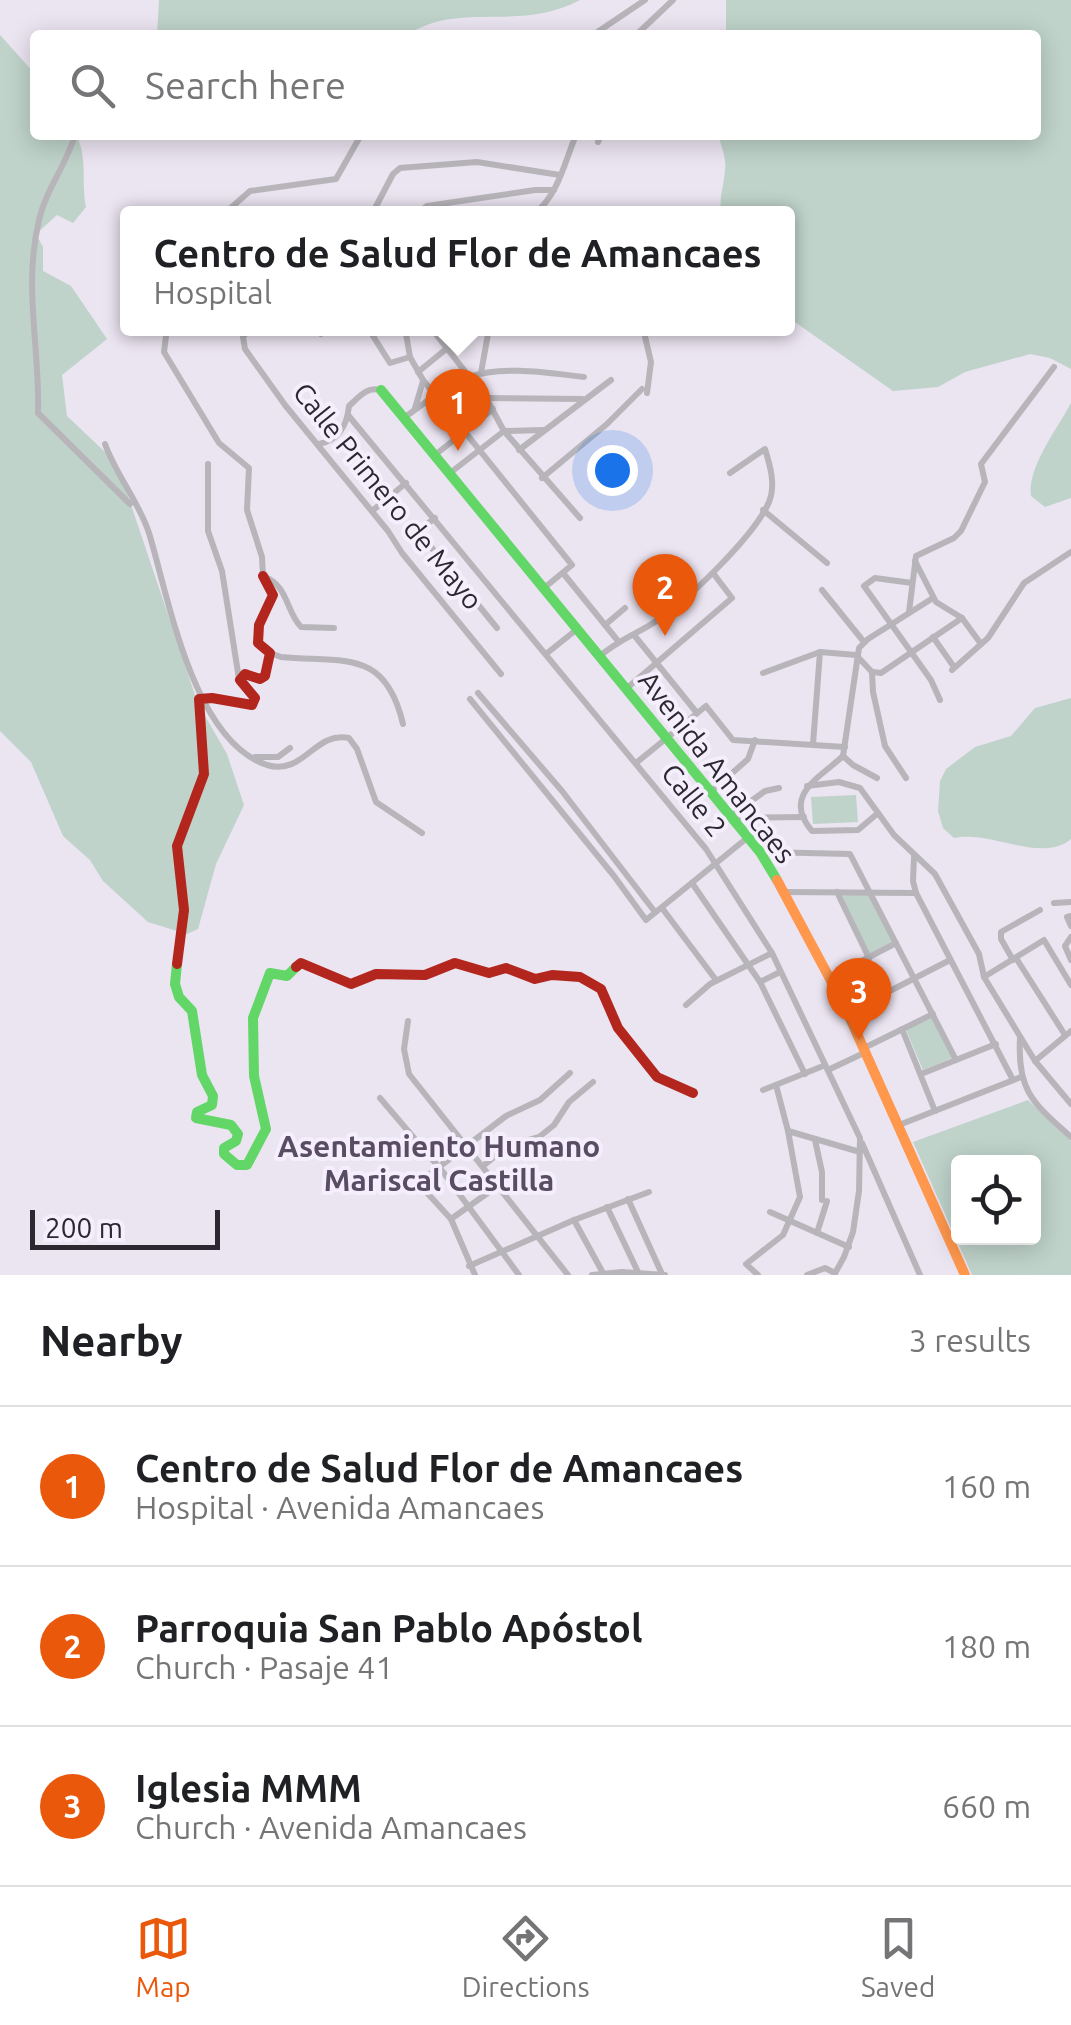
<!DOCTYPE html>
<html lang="en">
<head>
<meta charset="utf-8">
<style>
  :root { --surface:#fff; --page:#f2f2f2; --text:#202124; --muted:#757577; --line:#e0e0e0; --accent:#ea580c }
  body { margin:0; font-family:Ubuntu,sans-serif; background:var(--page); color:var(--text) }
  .controls { position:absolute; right:30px; bottom:30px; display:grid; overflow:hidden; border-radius:10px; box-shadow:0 5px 25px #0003 }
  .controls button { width:90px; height:90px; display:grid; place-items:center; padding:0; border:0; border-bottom:2px solid var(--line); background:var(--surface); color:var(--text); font:50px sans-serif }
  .scale { position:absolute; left:30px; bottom:25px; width:190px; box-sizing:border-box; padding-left:10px; border:5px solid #2c2730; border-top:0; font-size:28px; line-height:35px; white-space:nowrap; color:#2c2730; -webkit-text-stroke:8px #f5eefd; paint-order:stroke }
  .you { position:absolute; left:612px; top:470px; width:35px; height:35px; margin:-25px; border:8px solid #fff; border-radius:50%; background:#1a73e8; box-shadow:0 0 0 15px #1a73e833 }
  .badge { display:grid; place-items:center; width:65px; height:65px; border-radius:50%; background:var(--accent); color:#fff; font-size:32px; font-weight:700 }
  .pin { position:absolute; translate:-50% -82px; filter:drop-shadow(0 2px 5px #0008) }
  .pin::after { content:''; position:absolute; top:52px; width:35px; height:30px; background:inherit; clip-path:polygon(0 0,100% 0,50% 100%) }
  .popup { position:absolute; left:120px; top:206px; width:675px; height:130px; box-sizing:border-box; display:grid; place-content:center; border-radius:10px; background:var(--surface); filter:drop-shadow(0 2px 8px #0005); font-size:32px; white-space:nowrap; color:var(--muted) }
  .popup b { font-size:38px; color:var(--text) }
  .popup::after { content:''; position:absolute; left:50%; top:100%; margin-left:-20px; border:20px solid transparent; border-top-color:var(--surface) }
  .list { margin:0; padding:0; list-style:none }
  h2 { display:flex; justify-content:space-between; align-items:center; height:130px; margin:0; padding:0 40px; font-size:42px }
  h2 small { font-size:32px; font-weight:400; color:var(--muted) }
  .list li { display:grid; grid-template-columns:65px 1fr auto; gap:30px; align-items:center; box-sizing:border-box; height:160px; padding:0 40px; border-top:2px solid var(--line) }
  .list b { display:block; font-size:38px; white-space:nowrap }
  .list p { margin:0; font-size:32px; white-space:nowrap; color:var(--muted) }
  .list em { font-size:32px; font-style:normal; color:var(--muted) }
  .icon { flex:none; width:55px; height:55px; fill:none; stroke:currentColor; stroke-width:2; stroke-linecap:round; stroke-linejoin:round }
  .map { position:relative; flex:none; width:1071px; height:1275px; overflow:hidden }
  .search { position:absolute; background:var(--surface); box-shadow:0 5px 25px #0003; left:30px; right:30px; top:30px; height:110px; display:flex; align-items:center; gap:25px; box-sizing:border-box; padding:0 35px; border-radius:10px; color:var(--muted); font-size:38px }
  .sheet { height:610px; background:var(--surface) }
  nav { display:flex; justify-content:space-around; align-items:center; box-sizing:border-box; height:140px; border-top:2px solid var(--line); background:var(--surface); font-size:28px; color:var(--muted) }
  nav a { display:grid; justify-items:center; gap:5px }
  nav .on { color:var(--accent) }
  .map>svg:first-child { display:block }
  .green { fill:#bfd3ca; fill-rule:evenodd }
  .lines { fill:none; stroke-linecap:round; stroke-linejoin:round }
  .street { stroke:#b7b5ba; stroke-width:6 }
  .fast { stroke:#63d668; stroke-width:10 }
  .slow { stroke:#ff974d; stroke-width:10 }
  .jam { stroke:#b3261e; stroke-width:10 }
  .labels { text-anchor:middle; stroke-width:8; stroke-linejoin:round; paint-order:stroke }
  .street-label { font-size:28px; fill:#2c2730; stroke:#f5eefd }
  .neighbourhood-label { font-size:30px; font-weight:bold; fill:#584d62; stroke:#f5eefd }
</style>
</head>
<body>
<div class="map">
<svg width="1071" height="1275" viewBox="0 0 1071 1275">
  <rect width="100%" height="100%" fill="#ebe4f1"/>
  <g class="green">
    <path d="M159 0H580C518 33 460 0 407 35H157Z"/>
    <path d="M726 0H1071V369L1050 358 1030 354 965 372 938 387 893 391 792 320 788 304V214L721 213C719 196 724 186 725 170 727 160 721 145 718 135H1036V35H726Z"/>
    <path d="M0 35 35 74V135H76C88 156 81 183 86 207L73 223 57 215 36 234 43 247V271L71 286 107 339 62 375 67 416 106 453 123 481 198 704 227 754 244 805 216 864 198 929 187 934 148 922 103 881 90 860 63 836 31 762 0 731Z"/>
    <path d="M1071 403V498L1045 507 1031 496C1027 467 1058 428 1071 403Z"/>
    <path d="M1071 698V839C1041 864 992 830 954 838L943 828 938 811 940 781 946 769 975 747 1011 736 1035 708Z"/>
    <polygon points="856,795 858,822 813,824 811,797"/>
    <polygon points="868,894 893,941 869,954 842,895"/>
    <polygon points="932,1018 952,1058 923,1070 906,1030"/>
    <path d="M1028 1100 1071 1141V1275H972L913 1142ZM958 1162H1034V1238H958Z"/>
  </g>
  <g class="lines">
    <g class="street">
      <polyline points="593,35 645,0"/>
      <polyline points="636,35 673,0"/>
      <path d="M75 135C66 166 46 189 39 220 23 287 40 347 38 413L130 504"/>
      <polyline points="598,142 601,135"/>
      <polyline points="225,213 250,191 336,179 361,135"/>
      <polyline points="372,214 393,174 400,168 477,162 560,175"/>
      <polyline points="416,214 427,206 535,190 554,190"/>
      <path d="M534 214C558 196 565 161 576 135"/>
      <path d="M167 328 164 352 219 443 249 468 247 510 262 557 263 576C289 586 285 610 301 627L334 628"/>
      <polyline points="250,328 243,337 245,349 285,405 388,531 402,553 501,674"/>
      <polyline points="316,328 321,334"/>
      <polyline points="368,328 390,363 410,357"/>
      <polyline points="405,328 410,357 423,380 572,565 544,588"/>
      <polyline points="431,328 486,398 504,431 580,518"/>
      <polyline points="643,328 651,362 647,393"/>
      <polyline points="418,372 472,328"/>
      <polyline points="481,373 489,328"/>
      <path d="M469 377C503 365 549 373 584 377"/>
      <polyline points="486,398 582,399"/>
      <polyline points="415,408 423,381"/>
      <polyline points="348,415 706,849 772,953 860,1138 859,1191 853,1232 844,1257 834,1275"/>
      <polyline points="405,417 466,373"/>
      <path d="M105 444C116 475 139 502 149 533 169 599 193 741 267 765 304 776 314 731 349 738L357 749 376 802 422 833"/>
      <path d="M319 444C340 440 347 425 349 406 358 398 367 386 380 390"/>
      <polyline points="519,450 611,380"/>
      <polyline points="435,455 493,409"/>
      <polyline points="208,464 208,531 222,571 239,679"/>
      <polyline points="450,473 504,431 543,430"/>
      <polyline points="542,478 607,424 642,389"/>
      <polyline points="763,510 827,563"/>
      <polyline points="372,511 406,483"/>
      <polyline points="435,518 418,531 497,628"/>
      <polyline points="915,561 936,602 962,618 981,644"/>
      <polyline points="563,573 618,641"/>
      <polyline points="912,583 875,578 864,586 931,680 940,700"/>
      <polyline points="822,590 864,642"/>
      <polyline points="909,612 916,556 954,538 961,531 985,482 981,464 1054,367"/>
      <polyline points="605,625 625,608"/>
      <polyline points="634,635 697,713"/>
      <polyline points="933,637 954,667"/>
      <path d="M270 653 281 657C344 663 385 648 403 724"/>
      <polyline points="546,654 576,630"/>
      <path d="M600 656C618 640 639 633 658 620 689 599 755 535 769 502 776 485 770 465 765 449L730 473"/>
      <polyline points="952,670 988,638 1024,583 1071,552"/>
      <polyline points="873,672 881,673 962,618"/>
      <polyline points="763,673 820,652 856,655 872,672 873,692 885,746 906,778"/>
      <polyline points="626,689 732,598 713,573"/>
      <polyline points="478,693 562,791 655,912"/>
      <polyline points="470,699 614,876 646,920 747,838"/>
      <polyline points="813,744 820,652"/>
      <polyline points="843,756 853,765 877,778"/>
      <polyline points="255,757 278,757 290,748"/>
      <polyline points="636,763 706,706 733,740 845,747"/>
      <polyline points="807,786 839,782 860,788 894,835 935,874 979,954 984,977 1035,1061 1071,1104"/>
      <polyline points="712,791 748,759 755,740"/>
      <path d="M878 813 858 830 812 831C781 795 821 777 843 756L859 648 868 639 933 598"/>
      <polyline points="732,815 765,791 779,788"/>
      <polyline points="734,818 804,817"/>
      <polyline points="761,852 850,854 956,1060"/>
      <polyline points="914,857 913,881 916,893 1013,1080"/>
      <polyline points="692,883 760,982 805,1074"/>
      <polyline points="786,892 916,893"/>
      <polyline points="837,892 869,958"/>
      <polyline points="1054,903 1071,902"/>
      <polyline points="662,908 716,980"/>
      <polyline points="1071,916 1067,917 1071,926"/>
      <polyline points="1071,937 1065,946 1071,960"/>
      <polyline points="1016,958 1065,1035"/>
      <polyline points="1013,960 1001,939 1001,932 1040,910"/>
      <polyline points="831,977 896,943"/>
      <polyline points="984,977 1044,940 1071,985"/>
      <polyline points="760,982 780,972"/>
      <polyline points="686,1005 710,984 772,953"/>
      <polyline points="849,1012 950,960"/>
      <polyline points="408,1021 404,1049 409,1074 568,1275"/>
      <polyline points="902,1029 935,1111"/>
      <path d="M1020 1038C1017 1091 1033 1103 1071 1137"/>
      <polyline points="864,1048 933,1014"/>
      <polyline points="1035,1061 1071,1031"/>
      <polyline points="828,1070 866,1052"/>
      <polyline points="921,1074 996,1044"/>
      <polyline points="776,1085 788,1131"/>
      <polyline points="763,1090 823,1066"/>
      <polyline points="380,1098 443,1172 519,1275"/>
      <polyline points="899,1125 1021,1077"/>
      <polyline points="815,1140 822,1172 822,1200"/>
      <polyline points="862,1143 920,1275"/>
      <polyline points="483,1166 508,1146 539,1137 554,1125 569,1102 593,1082"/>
      <polyline points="628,1199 662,1274"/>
      <polyline points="607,1207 638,1272"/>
      <polyline points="770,1212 849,1247"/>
      <polyline points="451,1219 499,1185"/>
      <polyline points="574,1220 603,1273"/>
      <polyline points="817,1233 827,1201"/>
      <polyline points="469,1266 574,1220 649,1192"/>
      <polyline points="475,1275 451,1219 418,1183 506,1116 540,1100 570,1073"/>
      <polyline points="592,1275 622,1272 665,1275"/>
      <polyline points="758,1275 746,1264 783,1235 800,1197 788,1131 860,1152"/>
      <polyline points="807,1275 825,1268 835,1273"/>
    </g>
    <g class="fast">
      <polyline points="381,390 760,852 777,880"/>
      <polyline points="177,964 175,984 179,997 192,1011 202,1075 213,1096 212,1105 197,1112 196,1118 231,1125 238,1134 236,1141 224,1148 224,1154 237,1165 247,1165 266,1129 254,1076 253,1018 270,973 287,976 296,967"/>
    </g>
    <polyline class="slow" points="777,880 845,1007 965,1275"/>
    <g class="jam">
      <polyline points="177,964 184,910 177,846 204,774 199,699 212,698 252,705 255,698 240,680 245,674 260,679 265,676 270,653 258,643 259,625 273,595 263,576"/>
      <polyline points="296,967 301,963 351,984 376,974 425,975 455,963 489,973 506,968 535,979 552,975 580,977 601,989 618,1028 657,1077 693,1093"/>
    </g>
  </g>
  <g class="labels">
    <g class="street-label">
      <text transform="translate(388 496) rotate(51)" y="10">Calle Primero de Mayo</text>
      <text transform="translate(717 767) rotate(52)" y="10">Avenida Amancaes</text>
      <text transform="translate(694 800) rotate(51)" y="10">Calle 2</text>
    </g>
    <g class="neighbourhood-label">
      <text x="439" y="1157">Asentamiento Humano<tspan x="439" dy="34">Mariscal Castilla</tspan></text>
    </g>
  </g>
</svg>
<div class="controls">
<button><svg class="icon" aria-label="locate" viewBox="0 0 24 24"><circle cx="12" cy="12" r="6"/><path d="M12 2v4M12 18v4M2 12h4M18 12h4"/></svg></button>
</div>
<div class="scale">200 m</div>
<div class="you"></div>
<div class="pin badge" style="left:458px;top:451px">1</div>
<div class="popup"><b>Centro de Salud Flor de Amancaes</b>Hospital</div>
<div class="pin badge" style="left:665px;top:636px">2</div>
<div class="pin badge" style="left:859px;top:1040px">3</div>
<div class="search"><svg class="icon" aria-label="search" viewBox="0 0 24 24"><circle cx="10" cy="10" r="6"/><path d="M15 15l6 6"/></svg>Search here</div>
</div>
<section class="sheet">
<h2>Nearby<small>3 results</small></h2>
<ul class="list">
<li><span class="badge">1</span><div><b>Centro de Salud Flor de Amancaes</b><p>Hospital · Avenida Amancaes</p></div><em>160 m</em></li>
<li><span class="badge">2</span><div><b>Parroquia San Pablo Apóstol</b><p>Church · Pasaje 41</p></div><em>180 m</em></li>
<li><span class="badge">3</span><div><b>Iglesia MMM</b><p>Church · Avenida Amancaes</p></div><em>660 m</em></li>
</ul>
</section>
<nav>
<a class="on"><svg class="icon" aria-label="map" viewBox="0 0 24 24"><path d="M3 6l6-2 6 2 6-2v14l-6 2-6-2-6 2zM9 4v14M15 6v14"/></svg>Map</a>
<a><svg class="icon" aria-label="directions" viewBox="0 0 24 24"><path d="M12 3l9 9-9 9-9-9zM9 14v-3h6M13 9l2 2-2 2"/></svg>Directions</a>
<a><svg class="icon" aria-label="saved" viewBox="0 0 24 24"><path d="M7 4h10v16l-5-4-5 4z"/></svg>Saved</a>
</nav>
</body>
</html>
